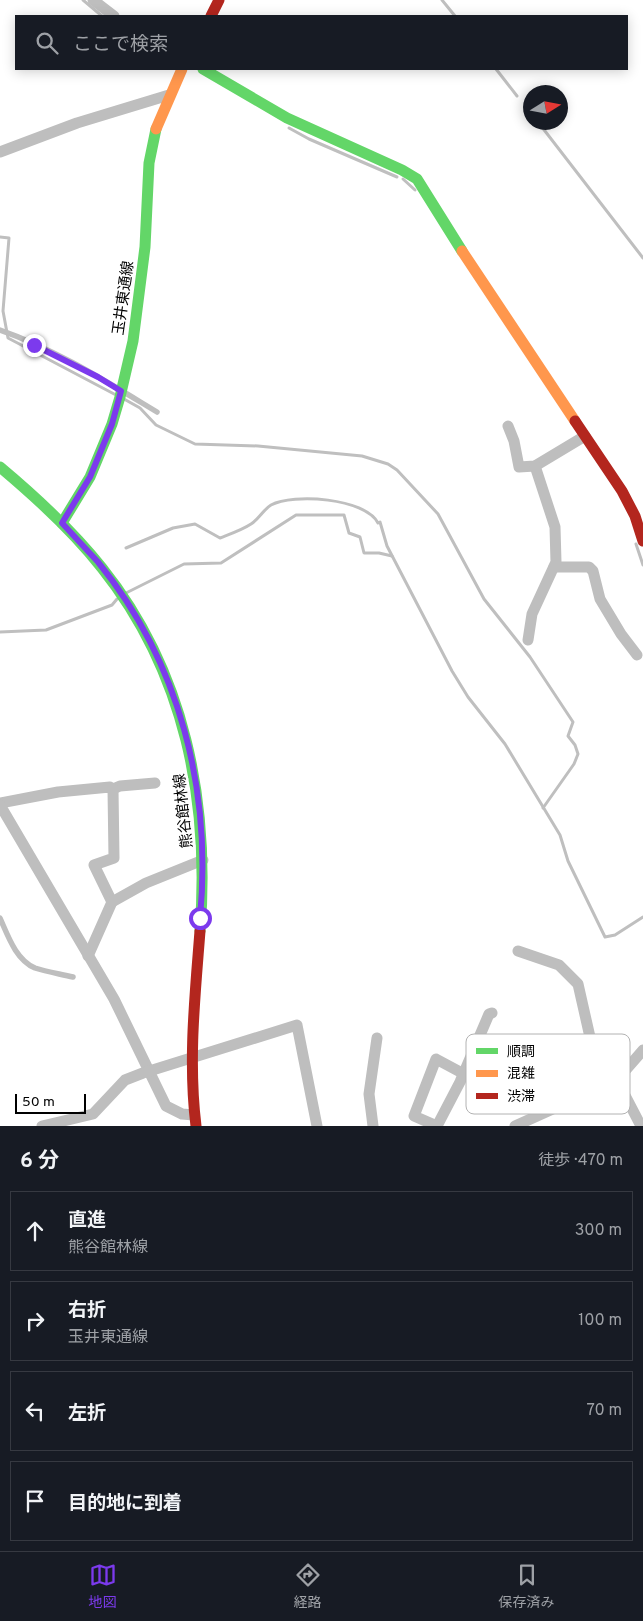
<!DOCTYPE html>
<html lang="ja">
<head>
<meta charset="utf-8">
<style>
  :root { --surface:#171b24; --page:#20242c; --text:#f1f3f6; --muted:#9ea1a6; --line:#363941; --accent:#7c3aed }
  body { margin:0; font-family:Overpass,"Noto Sans JP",sans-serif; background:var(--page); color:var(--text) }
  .compass { position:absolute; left:523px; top:85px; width:45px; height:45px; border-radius:50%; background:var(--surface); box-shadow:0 2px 12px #0003; rotate:79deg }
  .scale { position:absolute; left:15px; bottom:12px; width:71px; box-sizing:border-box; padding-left:5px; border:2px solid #000; border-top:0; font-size:14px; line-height:18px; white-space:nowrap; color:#000; -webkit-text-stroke:4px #fff; paint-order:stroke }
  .stop { position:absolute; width:15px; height:15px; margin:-11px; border:4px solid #7c3aed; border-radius:50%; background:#fff }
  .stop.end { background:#7c3aed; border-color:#fff; box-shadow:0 1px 5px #0008 }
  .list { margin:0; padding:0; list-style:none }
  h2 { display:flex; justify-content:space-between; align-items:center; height:65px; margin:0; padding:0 20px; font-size:21px }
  h2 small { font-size:16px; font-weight:400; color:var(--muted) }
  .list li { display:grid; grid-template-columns:32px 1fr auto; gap:15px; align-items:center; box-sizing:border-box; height:80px; margin:0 10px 10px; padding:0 10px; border:1px solid var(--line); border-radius:0px }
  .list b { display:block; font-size:19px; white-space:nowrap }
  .list p { margin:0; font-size:16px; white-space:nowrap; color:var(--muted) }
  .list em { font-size:16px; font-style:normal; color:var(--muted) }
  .icon { flex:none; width:28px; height:28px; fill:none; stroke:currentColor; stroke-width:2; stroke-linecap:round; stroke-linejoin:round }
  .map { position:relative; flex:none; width:643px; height:1126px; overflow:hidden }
  .search { position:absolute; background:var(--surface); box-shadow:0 2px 12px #0003; left:15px; right:15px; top:15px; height:55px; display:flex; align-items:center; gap:12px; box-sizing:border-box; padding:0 18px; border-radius:0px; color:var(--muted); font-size:19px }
  .sheet { height:425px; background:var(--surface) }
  nav { display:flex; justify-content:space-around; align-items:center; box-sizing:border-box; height:70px; border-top:1px solid var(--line); background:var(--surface); font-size:14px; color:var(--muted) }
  nav a { display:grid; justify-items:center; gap:2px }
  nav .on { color:var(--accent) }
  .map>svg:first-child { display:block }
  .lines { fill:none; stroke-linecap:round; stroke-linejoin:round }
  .stream { stroke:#bfbfbf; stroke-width:3 }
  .lane { stroke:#bebebe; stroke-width:5.5 }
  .street { stroke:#bebebe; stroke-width:11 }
  .fast { stroke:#63d668; stroke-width:11 }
  .slow { stroke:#ff974d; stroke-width:11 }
  .jam { stroke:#b3261e; stroke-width:11 }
  .route { stroke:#7c3aed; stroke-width:6 }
  .labels { text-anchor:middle; stroke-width:5; stroke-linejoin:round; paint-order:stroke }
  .street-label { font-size:15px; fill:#000; stroke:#fff }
  .key { fill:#fff; stroke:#b2b2b2; stroke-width:1 }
  .key-label { font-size:14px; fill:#000 }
</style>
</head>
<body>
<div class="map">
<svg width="643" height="1126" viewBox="0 0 643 1126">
  <rect width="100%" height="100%" fill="#fff"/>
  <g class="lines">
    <g class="stream">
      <polyline points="83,0 102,16"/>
      <polyline points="442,0 455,16"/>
      <polyline points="496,69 517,96"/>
      <polyline points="526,107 530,113"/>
      <polyline points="538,122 643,258"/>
      <polyline points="289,128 309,139 397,177"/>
      <polyline points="403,179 415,190"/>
      <polyline points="0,237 9,238 3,311 8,338 116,395"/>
      <polyline points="124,399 140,408 156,425 195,444 258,446 362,456 388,464 397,470 438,514 484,599 530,657 573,722 568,736 575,745 578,754 574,764 543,808"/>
      <polyline points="636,544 643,565"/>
      <path d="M126 548 173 528 195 524 220 538C230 534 242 530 251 524 259 519 263 510 271 505 293 493 365 498 378 523L380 522 387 546 452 671 468 697 505 744 560 835 568 861 605 937 615 935 643 917"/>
      <polyline points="126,593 184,564 221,563 296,515 344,515 349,533 360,537 364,553 379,553 392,556"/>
      <polyline points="0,632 46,630 112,605 117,599"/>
    </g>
    <g class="lane">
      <path d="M0 330C55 349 107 382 157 412"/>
      <path d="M0 918C8 936 16 960 35 968 47 972 61 974 73 977"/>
    </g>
    <g class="street">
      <polyline points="93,0 114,16"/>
      <polyline points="0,152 77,123 169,95"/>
      <polyline points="508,426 514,441 519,467 535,466 585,436"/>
      <polyline points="554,567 589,567 593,571 600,599 621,634 637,655"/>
      <polyline points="528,640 532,614 556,562 555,527 535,466"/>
      <polyline points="113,789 120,786 155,783"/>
      <polyline points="0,803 58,792 110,787 113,789 114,858 94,865 112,902 88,956"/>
      <polyline points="0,805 114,999 166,1106 182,1114 194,1115"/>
      <polyline points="112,902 146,883 203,860"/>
      <polyline points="518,951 559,965 578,984 590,1037 595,1049 617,1080 641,1126"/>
      <polyline points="42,1126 93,1114 125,1080 143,1073 297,1025 317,1126"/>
      <polyline points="373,1126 369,1094 377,1038"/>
      <polyline points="437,1126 460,1082 489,1014 492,1013"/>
      <polyline points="437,1126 414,1116 436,1059 464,1074"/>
      <polyline points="515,1126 617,1080 643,1050"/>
    </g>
    <g class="fast">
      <polyline points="203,69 287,118 402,170 417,179 462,251"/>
      <path d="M0 467C37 498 72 530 102 568 185 672 210 801 200 931"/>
      <polyline points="62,523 90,477 112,424 120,397 133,341 145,247 149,163 156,129"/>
    </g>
    <g class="slow">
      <polyline points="156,129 182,69"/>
      <polyline points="462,251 575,421"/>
    </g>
    <g class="jam">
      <polyline points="211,16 219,0"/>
      <polyline points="575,421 622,491 635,516 643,541"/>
      <path d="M196 1126C188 1061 195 996 200 931"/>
    </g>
  </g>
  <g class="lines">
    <path class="route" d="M34 345 98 377 121 391 112 424 90 477 62 523C74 536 86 549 98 562 180 663 212 790 200 918"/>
  </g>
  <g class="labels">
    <g class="street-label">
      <text transform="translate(123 298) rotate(-82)" y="5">玉井東通線</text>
      <text transform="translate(183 811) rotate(-96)" y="5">熊谷館林線</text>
    </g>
  </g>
  <rect x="466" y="1034" width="164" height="80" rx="8" class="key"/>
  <rect x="476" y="1048" width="22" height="6" fill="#63d668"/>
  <rect x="476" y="1070" width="22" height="7" fill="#ff974d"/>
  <rect x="476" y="1093" width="22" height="6" fill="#b3261e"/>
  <g class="key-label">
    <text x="507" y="1056">順調</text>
    <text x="507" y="1078">混雑</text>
    <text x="507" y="1101">渋滞</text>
  </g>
</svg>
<svg class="compass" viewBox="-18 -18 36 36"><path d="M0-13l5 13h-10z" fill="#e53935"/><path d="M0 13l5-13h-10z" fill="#9ea1a6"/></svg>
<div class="scale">50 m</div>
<div class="stop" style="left:200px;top:918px"></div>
<div class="stop end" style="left:34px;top:345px"></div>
<div class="search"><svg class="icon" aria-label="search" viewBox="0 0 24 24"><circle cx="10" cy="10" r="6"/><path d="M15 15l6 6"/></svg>ここで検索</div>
</div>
<section class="sheet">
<h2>6 分<small>徒歩 · 470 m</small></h2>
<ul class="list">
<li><svg class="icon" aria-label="ahead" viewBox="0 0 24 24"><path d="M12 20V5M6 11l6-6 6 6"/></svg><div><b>直進</b><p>熊谷館林線</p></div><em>300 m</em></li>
<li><svg class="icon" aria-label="right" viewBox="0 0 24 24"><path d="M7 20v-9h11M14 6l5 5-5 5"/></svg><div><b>右折</b><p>玉井東通線</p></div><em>100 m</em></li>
<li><svg class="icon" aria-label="left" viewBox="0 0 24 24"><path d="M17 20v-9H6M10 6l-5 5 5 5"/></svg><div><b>左折</b></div><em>70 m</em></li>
<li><svg class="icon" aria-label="arrive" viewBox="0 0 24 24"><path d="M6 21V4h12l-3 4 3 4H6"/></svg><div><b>目的地に到着</b></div></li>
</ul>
</section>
<nav>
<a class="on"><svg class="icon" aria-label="map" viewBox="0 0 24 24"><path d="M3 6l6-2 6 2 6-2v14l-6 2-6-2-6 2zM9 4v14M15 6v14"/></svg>地図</a>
<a><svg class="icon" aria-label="directions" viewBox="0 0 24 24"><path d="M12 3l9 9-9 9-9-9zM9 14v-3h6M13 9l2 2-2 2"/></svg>経路</a>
<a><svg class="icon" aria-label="saved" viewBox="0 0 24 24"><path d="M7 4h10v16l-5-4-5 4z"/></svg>保存済み</a>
</nav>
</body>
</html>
